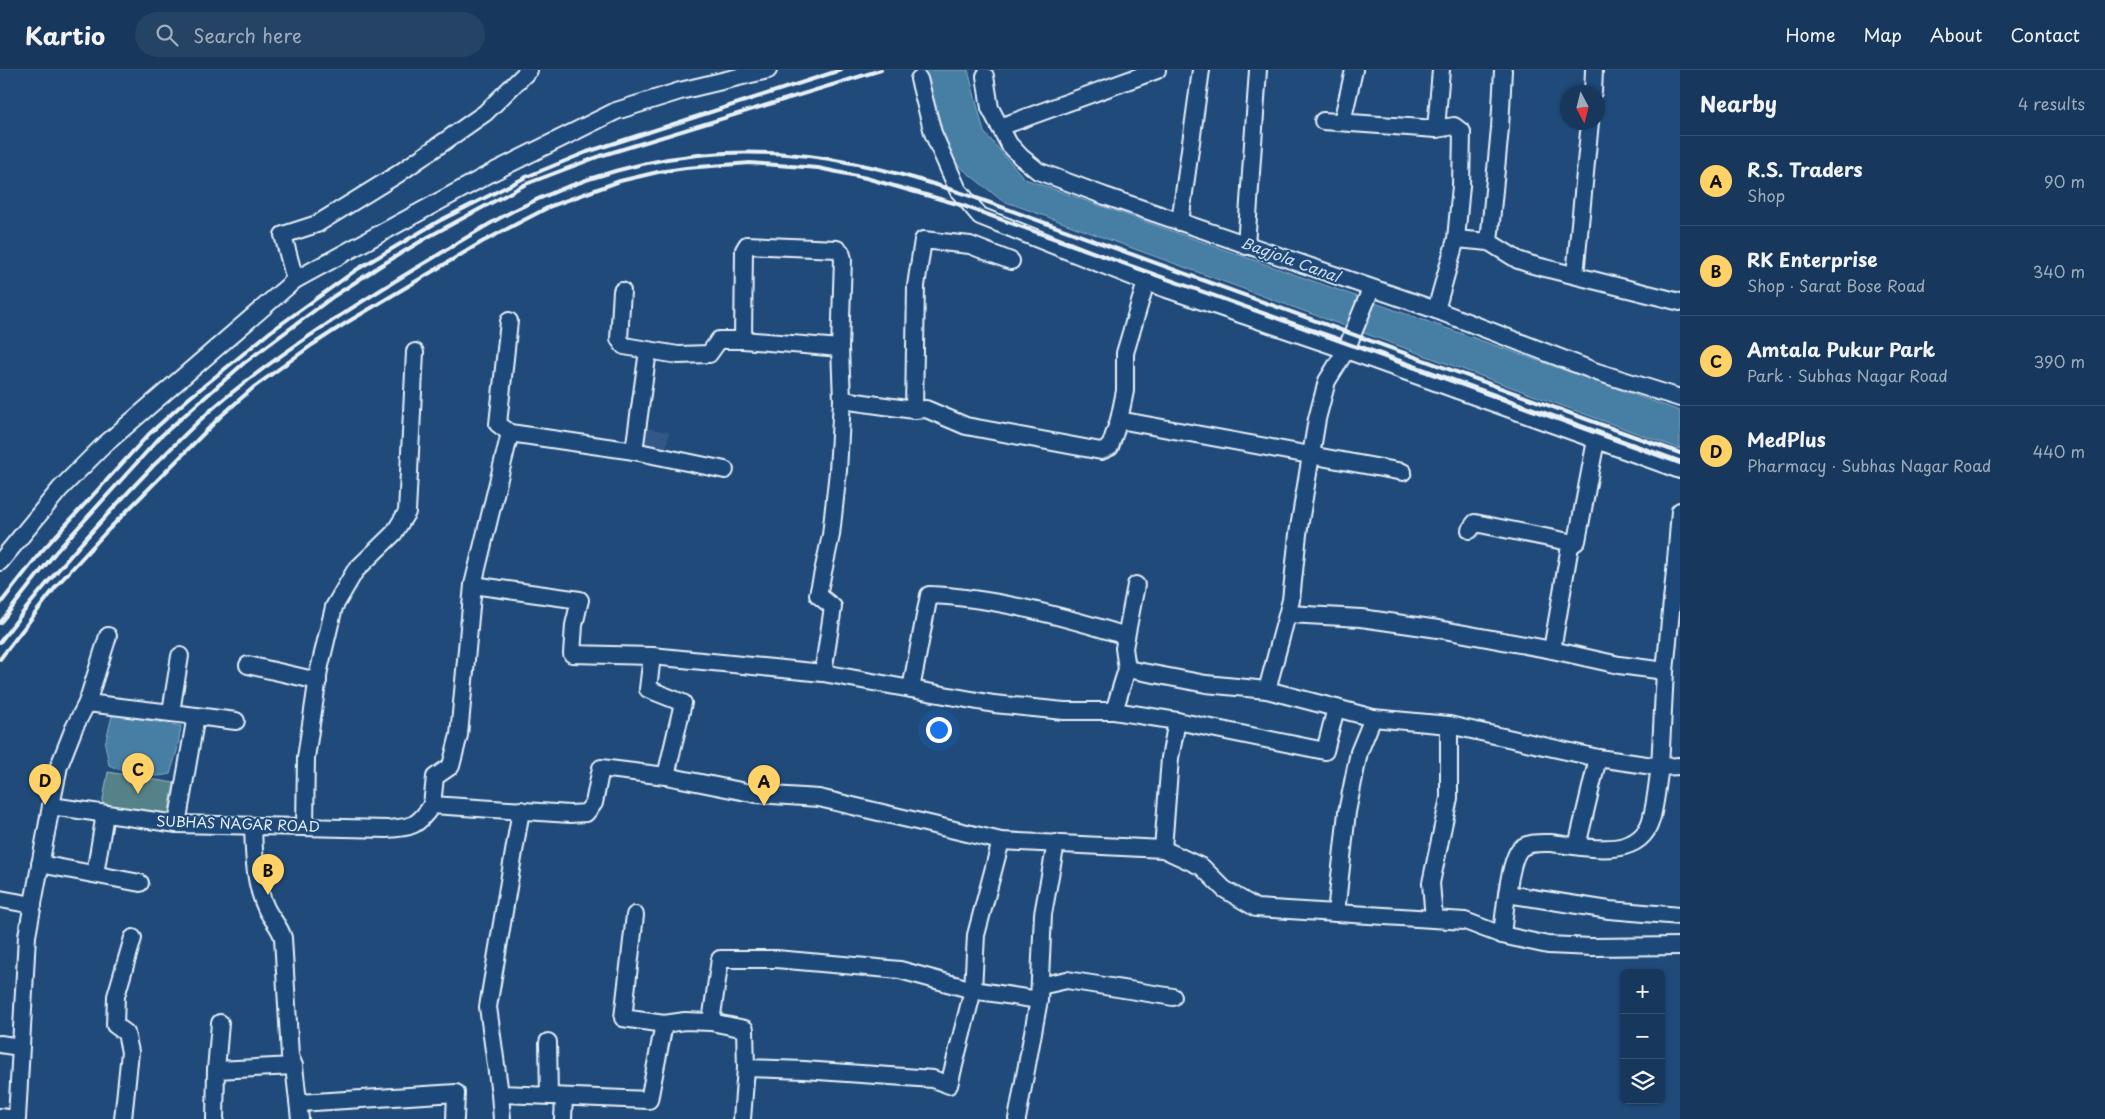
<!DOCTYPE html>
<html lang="en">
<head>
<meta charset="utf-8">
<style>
  :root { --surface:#17385c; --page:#244365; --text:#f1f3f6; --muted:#9eacbb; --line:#365272; --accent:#ffd166 }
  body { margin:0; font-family:"Playpen Sans",sans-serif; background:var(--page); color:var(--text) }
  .controls { position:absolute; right:15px; bottom:15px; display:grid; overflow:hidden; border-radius:8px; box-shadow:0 1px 4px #0004 }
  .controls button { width:45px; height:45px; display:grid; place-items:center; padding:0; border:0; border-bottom:1px solid var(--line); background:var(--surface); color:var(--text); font:25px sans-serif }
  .compass { position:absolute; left:1560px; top:15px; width:45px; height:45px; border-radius:50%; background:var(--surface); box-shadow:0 1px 4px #0004; rotate:173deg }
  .you { position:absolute; left:938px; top:659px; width:18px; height:18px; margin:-12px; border:4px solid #fff; border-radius:50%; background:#1a73e8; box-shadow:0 0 0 8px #1a73e833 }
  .badge { display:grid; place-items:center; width:32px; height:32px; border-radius:50%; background:var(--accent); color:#111; font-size:16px; font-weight:700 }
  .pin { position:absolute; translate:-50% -41px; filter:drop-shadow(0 1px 2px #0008) }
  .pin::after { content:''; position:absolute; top:26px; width:18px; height:15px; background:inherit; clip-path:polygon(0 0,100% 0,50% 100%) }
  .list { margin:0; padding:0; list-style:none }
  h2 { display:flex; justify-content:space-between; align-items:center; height:65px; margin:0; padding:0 20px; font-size:21px }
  h2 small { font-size:16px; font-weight:400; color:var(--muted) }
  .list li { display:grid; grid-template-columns:32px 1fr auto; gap:15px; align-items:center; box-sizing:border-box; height:90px; padding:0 20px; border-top:1px solid var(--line) }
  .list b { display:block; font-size:19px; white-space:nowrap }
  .list p { margin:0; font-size:16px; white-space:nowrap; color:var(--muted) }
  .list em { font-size:16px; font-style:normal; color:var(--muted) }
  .icon { flex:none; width:28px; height:28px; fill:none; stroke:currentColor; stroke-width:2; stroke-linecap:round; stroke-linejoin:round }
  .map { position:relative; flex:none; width:1680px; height:1049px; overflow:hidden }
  header { display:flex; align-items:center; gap:30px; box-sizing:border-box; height:70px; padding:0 25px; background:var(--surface); border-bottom:1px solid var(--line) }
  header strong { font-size:24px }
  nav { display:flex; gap:28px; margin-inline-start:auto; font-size:18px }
  .search { width:350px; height:45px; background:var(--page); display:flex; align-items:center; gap:12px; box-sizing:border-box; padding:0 18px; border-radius:28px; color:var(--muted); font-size:19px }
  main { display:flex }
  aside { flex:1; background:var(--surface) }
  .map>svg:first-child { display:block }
  .built { fill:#325888 }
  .green { fill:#558189; stroke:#9eb9c0 }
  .water { fill:#477ea3; stroke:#87acc5 }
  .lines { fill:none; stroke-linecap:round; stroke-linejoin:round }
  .minor-casing { stroke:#e8f1f8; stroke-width:20 }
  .minor { stroke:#1f4a7a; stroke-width:16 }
  .rail { stroke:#e8f1f8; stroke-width:4 }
  .labels { text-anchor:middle; stroke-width:4; stroke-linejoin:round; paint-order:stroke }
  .street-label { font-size:14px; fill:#e8f1f8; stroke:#1f4a7a }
  .water-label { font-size:15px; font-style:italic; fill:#d0e0eb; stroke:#1f4a7a }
</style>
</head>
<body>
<header>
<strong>Kartio</strong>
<div class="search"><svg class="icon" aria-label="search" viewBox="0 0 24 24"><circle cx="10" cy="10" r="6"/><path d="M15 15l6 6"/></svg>Search here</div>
<nav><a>Home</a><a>Map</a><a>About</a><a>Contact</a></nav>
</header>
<main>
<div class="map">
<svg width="1680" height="1049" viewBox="0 0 1680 1049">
  <rect width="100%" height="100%" fill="#1f4a7a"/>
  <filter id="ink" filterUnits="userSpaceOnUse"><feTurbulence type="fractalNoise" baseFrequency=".02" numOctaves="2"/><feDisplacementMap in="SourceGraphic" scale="10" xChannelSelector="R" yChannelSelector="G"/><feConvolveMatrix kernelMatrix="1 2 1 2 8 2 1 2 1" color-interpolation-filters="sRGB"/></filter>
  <g filter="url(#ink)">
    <polygon class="built" points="641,357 669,362 665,384 637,379"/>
    <polygon class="green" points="108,702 174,713 168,746 102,735"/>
    <g class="water">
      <polygon points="920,0 968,0 984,62 1025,109 1680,341 1680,379 1001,130 949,88"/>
      <path d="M118 645 181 656 177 681 170 704C152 709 126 704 109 695L105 674 112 646Z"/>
    </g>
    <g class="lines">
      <g class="minor-casing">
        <g id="minor">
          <polyline points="985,6 990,38 1009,74 1021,87 1038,101 1105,126 1436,240 1597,302 1680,328"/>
          <polyline points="919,9 933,63 958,120 980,146 1146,212 1346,280 1680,400"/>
          <polyline points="1593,22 1594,0"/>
          <polyline points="1323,51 1436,59 1454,56 1462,62 1461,116 1456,169 1436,240"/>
          <polyline points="1342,52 1354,0"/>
          <polyline points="1000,57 1157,0"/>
          <polyline points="1436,59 1441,0"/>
          <polyline points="1180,152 1201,0"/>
          <polyline points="1456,169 1489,172 1518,190 1533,195 1680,232"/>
          <polyline points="1489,172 1500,58 1503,0"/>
          <polyline points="1246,176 1258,0"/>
          <polyline points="1575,205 1590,52"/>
          <polyline points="295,210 283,165 317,154 398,104 485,43 529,0"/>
          <polyline points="622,221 619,269 624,276 678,285 709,284 719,270 743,270 840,278"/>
          <polyline points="509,251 498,354 510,363"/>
          <polyline points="743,270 744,180 747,175 837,179 841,182 843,189 840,278 842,330 914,340 926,339 966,356 1101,381 1110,377 1119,350 1125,321 1125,283 1146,212"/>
          <polyline points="914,340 916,216 923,170 970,175 1011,191"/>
          <polyline points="1119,350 1403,402"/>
          <polyline points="634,381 725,400"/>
          <polyline points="1470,460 1475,453 1574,473"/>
          <polyline points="1676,491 1680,441"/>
          <polyline points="0,492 60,419 103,376 295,210 493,102 616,41 680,21 768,0"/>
          <polyline points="473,515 580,530 574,555 572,584 652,586 823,603 994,634 1064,641 1114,641 1177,651 1170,688 1163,779"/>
          <polyline points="1288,544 1361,548 1438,559 1552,580 1619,595 1665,601"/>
          <polyline points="1552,580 1570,476 1577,471 1596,370"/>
          <polyline points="652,586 648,619 683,633 666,706"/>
          <polyline points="248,595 318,611"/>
          <polyline points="1127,599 1206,614 1267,620 1291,530 1298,464 1317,349 1327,311 1346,280 1371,219"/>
          <polyline points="823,603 833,537 818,525 831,465 838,401 842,330"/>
          <path d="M911 619 929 525C992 527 1066 547 1126 566"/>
          <polyline points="1267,620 1336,638"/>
          <polyline points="87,633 108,566"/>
          <polyline points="1114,641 1127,599 1124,578 1136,515"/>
          <polyline points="171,642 180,586"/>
          <polyline points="196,646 236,651"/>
          <polyline points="1177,651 1325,681 1336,638 1373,648 1449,655 1449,728 1431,813 1434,849"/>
          <polyline points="1449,655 1598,688 1660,697 1665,601 1676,491 1680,490"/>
          <polyline points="432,735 435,707 451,696 459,665 473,515 510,363 634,381 648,281"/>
          <polyline points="51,736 59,696 74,658 87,633 196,646 177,754"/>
          <polyline points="521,740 488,937 500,1024 649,1030 664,954"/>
          <path d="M253 756C254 783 254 813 266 838 271 849 280 856 283 868L290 986 294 996 300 1049"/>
          <polyline points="305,756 306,688 319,600 334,537 355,501 394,463 407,442 415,282"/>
          <polyline points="1577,776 1598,688"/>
          <polyline points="40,794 140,813"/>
          <polyline points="95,804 105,744"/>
          <polyline points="1507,824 1609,840 1680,846"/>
          <polyline points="0,829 33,835"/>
          <polyline points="1336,843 1347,742 1359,682 1373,648"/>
          <polyline points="635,845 623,948 664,954 685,951 711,952 720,889 776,889 900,900 973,920 1039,930 1043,844 1056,773"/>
          <polyline points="1502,865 1548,875 1592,877 1680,876"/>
          <polyline points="1040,916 1067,910 1173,927"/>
          <polyline points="711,952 745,959 746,998 742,1049"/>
          <polyline points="548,972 549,1026"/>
          <polyline points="0,974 20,977"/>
          <polyline points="746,998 804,1000 933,1009 949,1015 973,920 976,865 1001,771"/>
          <polyline points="216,1000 220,953"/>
          <polyline points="500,1024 502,1049"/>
          <polyline points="299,1033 456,1023 455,1049"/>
          <polyline points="0,1047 14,1049"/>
          <path d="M17 1049 27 866 51 736 177 754 387 759C412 757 417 757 432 735L570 744 586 743 594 733 601 698 666 706 756 724 819 728 1001 771 1163 779 1202 797 1224 819 1256 838 1465 851 1502 865C1504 847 1509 791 1520 779 1528 772 1540 773 1550 773 1582 776 1639 792 1651 750 1656 733 1657 714 1660 697L1680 696"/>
          <polyline points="123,1049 130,982 126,963 115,955 116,926 133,868"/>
          <polyline points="215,1049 216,1000 294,996"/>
          <polyline points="563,1049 564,1027"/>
          <polyline points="1017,1049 1039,930"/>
        </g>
      </g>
      <use href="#minor" class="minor"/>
      <g class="rail">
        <polyline points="0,534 40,483 149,364 188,329 270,262 356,200 439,151 526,107 587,82 841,0"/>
        <polyline points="0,553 55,483 161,366 244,293 334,226 380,196 428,167 526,114 600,86 881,0"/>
        <path d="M0 572C47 510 99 452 153 396 177 373 199 349 225 328 287 278 355 235 423 194 453 176 482 157 513 141 578 108 652 86 725 83 817 79 896 100 982 130L1680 383"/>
        <polyline points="0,589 58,514 107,461 221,346 254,317 312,275 346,253 482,172 551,136 620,111 658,102 686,98 750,93 818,98 866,108 961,135 1680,393"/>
      </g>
    </g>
  </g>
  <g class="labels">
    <g class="street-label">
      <text transform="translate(238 754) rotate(2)" y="5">SUBHAS NAGAR ROAD</text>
    </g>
    <g class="water-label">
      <text transform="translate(1290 190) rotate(20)" y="5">Bagjola Canal</text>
    </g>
  </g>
</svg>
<div class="controls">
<button>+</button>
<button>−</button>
<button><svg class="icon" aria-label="layers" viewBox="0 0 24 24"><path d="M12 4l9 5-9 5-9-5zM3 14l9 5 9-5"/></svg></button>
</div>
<svg class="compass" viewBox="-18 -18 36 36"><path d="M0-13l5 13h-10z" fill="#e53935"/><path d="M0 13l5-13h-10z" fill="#9eacbb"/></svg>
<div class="you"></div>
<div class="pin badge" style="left:764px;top:736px">A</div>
<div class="pin badge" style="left:268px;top:825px">B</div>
<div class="pin badge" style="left:138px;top:724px">C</div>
<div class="pin badge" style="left:45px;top:735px">D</div>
</div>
<aside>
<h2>Nearby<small>4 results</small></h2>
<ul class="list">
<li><span class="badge">A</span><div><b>R.S. Traders</b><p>Shop</p></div><em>90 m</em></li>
<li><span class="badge">B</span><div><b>RK Enterprise</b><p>Shop · Sarat Bose Road</p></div><em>340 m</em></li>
<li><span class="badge">C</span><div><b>Amtala Pukur Park</b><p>Park · Subhas Nagar Road</p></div><em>390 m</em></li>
<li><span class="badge">D</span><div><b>MedPlus</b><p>Pharmacy · Subhas Nagar Road</p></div><em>440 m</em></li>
</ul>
</aside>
</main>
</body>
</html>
